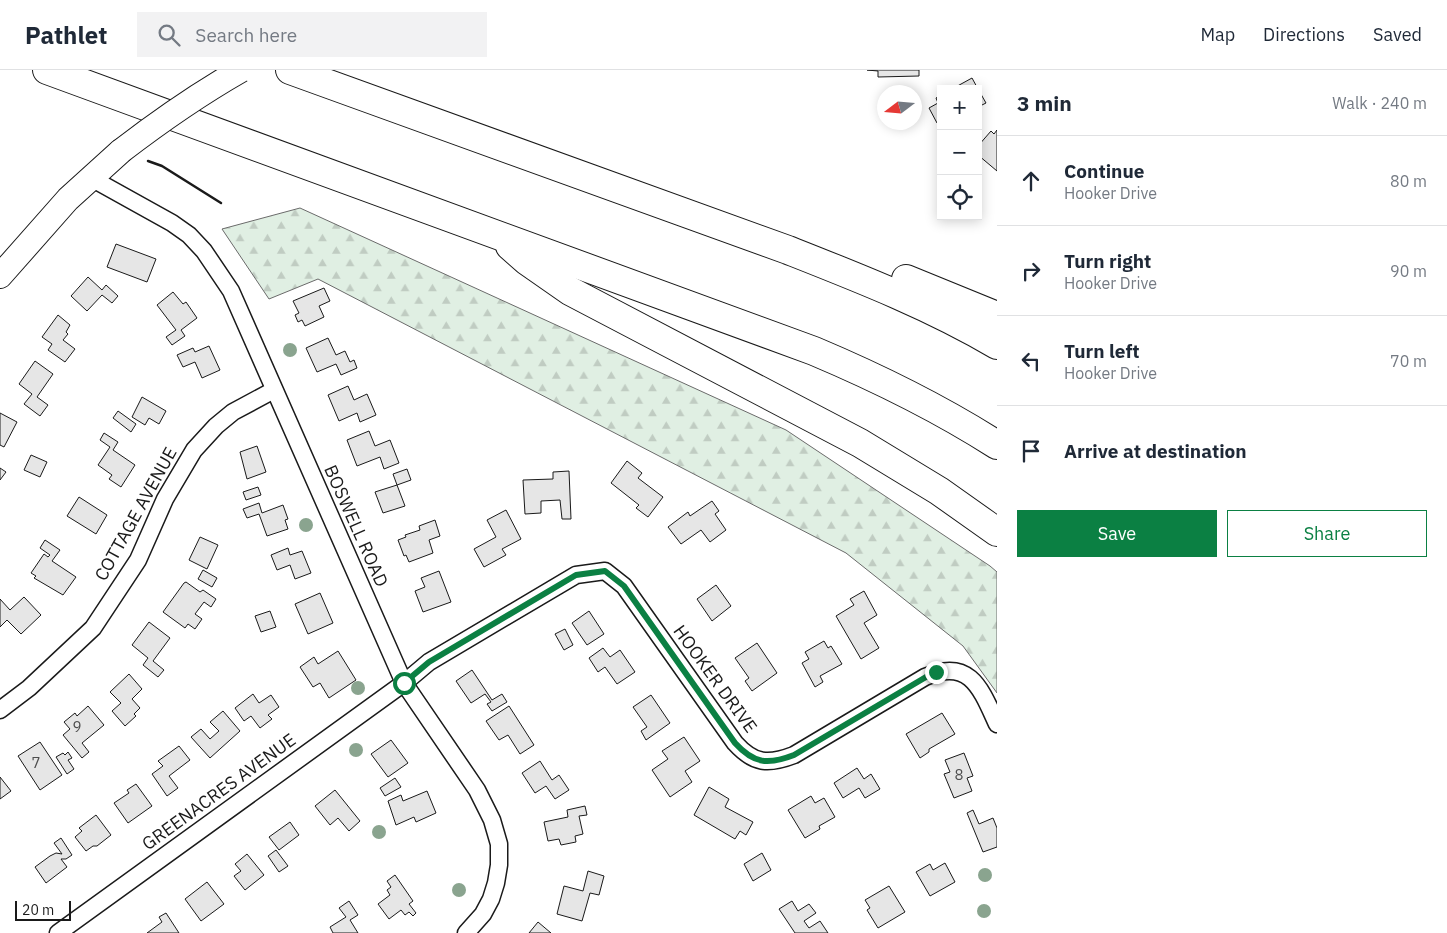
<!DOCTYPE html>
<html lang="en">
<head>
<meta charset="utf-8">
<style>
  :root { --surface:#fff; --page:#f2f2f3; --text:#1f2937; --muted:#747a83; --line:#e0e1e3; --accent:#0b8043 }
  body { margin:0; font-family:"IBM Plex Sans",sans-serif; background:var(--page); color:var(--text) }
  .controls { position:absolute; right:15px; top:15px; display:grid; overflow:hidden; border-radius:0px; box-shadow:0 2px 12px #0003 }
  .controls button { width:45px; height:45px; display:grid; place-items:center; padding:0; border:0; border-bottom:1px solid var(--line); background:var(--surface); color:var(--text); font:25px sans-serif }
  .compass { position:absolute; left:877px; top:15px; width:45px; height:45px; border-radius:50%; background:var(--surface); box-shadow:0 2px 12px #0003; rotate:254deg }
  .scale { position:absolute; left:15px; bottom:12px; width:56px; box-sizing:border-box; padding-left:5px; border:2px solid #1a1a1a; border-top:0; font-size:14px; line-height:18px; white-space:nowrap; color:#1a1a1a; -webkit-text-stroke:4px #fff; paint-order:stroke }
  .stop { position:absolute; width:15px; height:15px; margin:-11px; border:4px solid #0b8043; border-radius:50%; background:#fff }
  .stop.end { background:#0b8043; border-color:#fff; box-shadow:0 1px 5px #0008 }
  .list { margin:0; padding:0; list-style:none }
  h2 { display:flex; justify-content:space-between; align-items:center; height:65px; margin:0; padding:0 20px; font-size:21px }
  h2 small { font-size:16px; font-weight:400; color:var(--muted) }
  .list li { display:grid; grid-template-columns:32px 1fr auto; gap:15px; align-items:center; box-sizing:border-box; height:90px; padding:0 20px; border-top:1px solid var(--line) }
  .list b { display:block; font-size:19px; white-space:nowrap }
  .list p { margin:0; font-size:16px; white-space:nowrap; color:var(--muted) }
  .list em { font-size:16px; font-style:normal; color:var(--muted) }
  .actions { display:flex; gap:10px; padding:15px 20px }
  .actions a { flex:1; padding:11px 0; border:1px solid var(--accent); border-radius:0px; text-align:center; font-size:18px; color:var(--accent) }
  .actions .main { background:var(--accent); color:#fff }
  .icon { flex:none; width:28px; height:28px; fill:none; stroke:currentColor; stroke-width:2; stroke-linecap:round; stroke-linejoin:round }
  .map { position:relative; flex:none; width:997px; height:863px; overflow:hidden }
  header { display:flex; align-items:center; gap:30px; box-sizing:border-box; height:70px; padding:0 25px; background:var(--surface); border-bottom:1px solid var(--line) }
  header strong { font-size:24px }
  nav { display:flex; gap:28px; margin-inline-start:auto; font-size:18px }
  .search { width:350px; height:45px; background:var(--page); display:flex; align-items:center; gap:12px; box-sizing:border-box; padding:0 18px; border-radius:0px; color:var(--muted); font-size:19px }
  main { display:flex }
  aside { flex:1; background:var(--surface) }
  .map>svg:first-child { display:block }
  .forest { fill:url(#forest-firs); stroke:#6a6a6a }
  .building { fill:#e6e6e6; stroke:#1a1a1a }
  .lines { fill:none; stroke-linecap:round; stroke-linejoin:round }
  .street-casing { stroke:#1a1a1a; stroke-width:19 }
  .secondary-casing { stroke:#1a1a1a; stroke-width:26 }
  .highway-casing { stroke:#1a1a1a; stroke-width:30 }
  .street { stroke:#fff; stroke-width:16 }
  .secondary { stroke:#fff; stroke-width:24 }
  .highway { stroke:#fff; stroke-width:28 }
  .secondary-bridge-casing { stroke:#1a1a1a; stroke-width:26; stroke-linecap:butt }
  .secondary-bridge { stroke:#fff; stroke-width:24 }
  .wall { stroke:#1a1a1a; stroke-width:2.5 }
  .tree { fill:#8aa48f }
  .route { stroke:#0b8043; stroke-width:6 }
  .labels { text-anchor:middle; stroke-width:4; stroke-linejoin:round; paint-order:stroke }
  .number-label { font-size:15px; fill:#4d4d4d }
  .street-label { font-size:18px; fill:#1a1a1a; stroke:#fff }
</style>
</head>
<body>
<header>
<strong>Pathlet</strong>
<div class="search"><svg class="icon" aria-label="search" viewBox="0 0 24 24"><circle cx="10" cy="10" r="6"/><path d="M15 15l6 6"/></svg>Search here</div>
<nav><a>Map</a><a>Directions</a><a>Saved</a></nav>
</header>
<main>
<div class="map">
<svg width="997" height="863" viewBox="0 0 997 863">
  <defs>
    <pattern id="forest-firs" width="22" height="20" patternUnits="userSpaceOnUse" patternTransform="scale(1.25)"><rect width="22" height="20" fill="#e0efe3"/><path d="M5 1l3.5 6h-7zM16 11l3.5 6h-7z" fill="#c0ccc2"/></pattern>
  </defs>
  <rect width="100%" height="100%" fill="#fff"/>
  <polygon class="forest" points="300,138 786,360 990,496 997,502 997,623 963,576 846,483 318,209 269,229 222,159"/>
  <g class="building">
    <polygon points="867,0 919,0 919,6 878,7 878,1"/>
    <polygon points="972,8 978,19 952,19"/>
    <polygon points="978,19 986,33 978,37"/>
    <polygon points="941,25 941,51 937,53 929,38 938,33 936,28"/>
    <polygon points="997,60 997,101 978,85 978,76 991,61 994,64"/>
    <polygon points="116,174 156,189 147,212 107,197"/>
    <polygon points="88,207 102,220 106,215 118,226 112,233 102,225 87,241 71,226"/>
    <polygon points="324,218 330,231 319,236 324,247 305,256 302,250 298,252 295,245 299,243 293,231"/>
    <polygon points="173,222 183,234 186,232 197,248 181,260 185,266 172,275 166,267 176,260 157,235"/>
    <polygon points="58,245 70,255 66,262 68,264 63,270 75,279 65,292 48,280 52,274 42,267"/>
    <polygon points="328,268 336,285 345,281 350,292 354,290 357,298 341,305 336,294 317,302 306,278"/>
    <polygon points="209,276 220,300 202,308 195,292 183,297 177,285 193,278 195,282"/>
    <polygon points="35,291 53,304 37,327 48,335 40,346 24,334 32,324 19,314"/>
    <polygon points="348,316 354,330 367,324 376,345 360,352 357,343 339,351 328,325"/>
    <polygon points="142,327 166,341 159,354 149,348 145,355 132,347"/>
    <polygon points="118,341 136,354 131,362 113,348"/>
    <polygon points="0,343 17,352 4,377 0,375"/>
    <polygon points="369,361 375,376 390,370 399,393 384,399 380,387 357,396 347,370"/>
    <polygon points="104,363 118,372 113,380 135,395 121,417 109,409 112,405 98,395 110,377 100,370"/>
    <polygon points="257,376 266,402 247,409 240,382"/>
    <polygon points="31,385 47,392 40,407 24,400"/>
    <polygon points="627,391 642,403 638,408 663,427 648,447 636,438 639,435 611,413"/>
    <polygon points="0,398 6,402 0,410"/>
    <polygon points="407,399 411,410 397,415 405,436 383,443 375,422 397,415 393,404"/>
    <polygon points="569,401 571,449 562,449 560,430 541,431 541,443 525,444 523,410 553,409 553,402"/>
    <polygon points="258,417 261,425 246,430 243,422"/>
    <polygon points="79,427 107,445 96,464 67,446"/>
    <polygon points="712,431 719,441 715,444 726,460 710,472 701,460 681,474 668,457 688,442 690,446"/>
    <polygon points="259,433 262,443 283,435 288,449 285,450 288,459 267,466 259,444 247,448 243,439"/>
    <polygon points="506,440 521,469 502,479 506,485 484,497 474,479 496,467 487,450"/>
    <polygon points="435,450 440,466 429,470 433,483 409,492 406,485 404,486 398,470 406,467 405,465 420,460 419,456"/>
    <polygon points="200,467 218,475 207,499 189,490"/>
    <polygon points="45,470 60,480 52,491 76,507 63,525 34,508 36,506 31,503 44,484 48,487 50,485 40,478"/>
    <polygon points="288,478 290,485 302,481 311,503 295,509 290,495 277,500 271,485"/>
    <polygon points="203,500 217,508 212,517 198,509"/>
    <polygon points="439,501 451,532 423,542 415,521 425,517 421,508"/>
    <polygon points="186,512 200,522 203,520 216,529 211,537 204,532 195,544 202,549 195,559 188,554 185,558 163,542 184,513"/>
    <polygon points="716,515 731,536 712,551 697,529"/>
    <polygon points="864,521 877,545 864,553 879,578 861,589 836,546 854,535 850,529"/>
    <polygon points="320,523 333,553 308,564 295,534"/>
    <polygon points="24,527 41,545 21,564 7,550 0,557 0,529 10,540"/>
    <polygon points="270,541 276,557 261,562 255,546"/>
    <polygon points="589,541 604,564 587,575 572,553"/>
    <polygon points="149,552 170,568 153,591 164,600 158,607 143,595 148,588 132,575"/>
    <polygon points="565,559 573,575 564,580 555,564"/>
    <polygon points="824,571 828,578 831,576 842,594 820,606 823,612 815,617 802,593 809,589 805,582"/>
    <polygon points="757,573 777,603 752,621 745,611 749,608 735,588"/>
    <polygon points="603,578 610,587 620,580 635,602 617,614 605,597 598,602 589,588"/>
    <polygon points="338,581 356,610 329,628 320,613 313,617 300,597 314,587 318,594"/>
    <polygon points="472,600 492,630 502,624 507,632 492,641 487,634 491,632 485,624 471,633 456,611"/>
    <polygon points="129,604 142,619 132,629 140,638 134,644 136,646 125,656 112,641 121,633 110,622"/>
    <polygon points="253,624 259,633 271,625 279,637 268,645 272,649 260,658 251,646 244,651 235,638"/>
    <polygon points="651,625 670,653 646,670 641,661 647,657 633,637"/>
    <polygon points="88,636 104,655 82,673 89,682 82,688 63,665 70,659 64,652 75,643 77,646"/>
    <polygon points="509,636 534,675 520,684 508,665 499,670 486,651"/>
    <polygon points="223,641 240,661 210,688 191,667 201,659 210,669 219,661 210,652"/>
    <polygon points="942,643 955,664 929,679 929,682 920,688 906,664"/>
    <polygon points="684,667 700,691 685,701 692,712 670,727 652,700 668,689 662,681"/>
    <polygon points="391,670 408,693 388,707 371,684"/>
    <polygon points="40,672 62,705 40,720 18,686"/>
    <polygon points="179,676 190,690 169,706 178,718 167,726 152,704 163,696 158,691"/>
    <polygon points="68,682 72,688 68,690 74,699 67,704 56,687 63,683 65,685"/>
    <polygon points="964,683 973,706 967,708 972,721 954,728 944,704 950,702 945,690"/>
    <polygon points="540,691 552,710 559,705 569,720 555,729 546,716 535,723 522,703"/>
    <polygon points="857,698 864,709 871,704 880,719 865,728 859,718 843,728 834,713"/>
    <polygon points="0,707 11,721 0,729"/>
    <polygon points="395,708 401,717 385,726 380,718"/>
    <polygon points="136,714 152,736 128,753 114,733 129,723 127,720"/>
    <polygon points="709,717 729,729 725,737 753,752 746,765 740,761 735,769 694,745"/>
    <polygon points="335,720 360,751 349,761 338,748 330,755 315,736"/>
    <polygon points="427,721 436,743 416,752 414,747 396,755 388,731 401,725 403,731"/>
    <polygon points="811,726 815,733 824,728 835,747 819,756 820,759 805,768 788,740"/>
    <polygon points="585,736 587,745 579,746 583,764 575,766 576,772 561,775 559,769 548,771 544,752 568,747 567,740"/>
    <polygon points="973,740 979,754 993,748 997,758 997,777 983,782 967,743"/>
    <polygon points="96,745 111,765 97,776 93,776 86,781 75,767 82,761 79,758"/>
    <polygon points="290,752 299,765 279,780 269,767"/>
    <polygon points="61,768 72,785 66,789 61,789 67,797 46,813 35,797 50,786 56,783 62,784 54,773"/>
    <polygon points="276,780 288,796 279,802 268,786"/>
    <polygon points="762,783 771,800 753,811 744,794"/>
    <polygon points="247,784 264,805 245,820 234,806 241,801 235,794"/>
    <polygon points="945,793 955,812 930,826 916,802 930,794 933,800"/>
    <polygon points="588,801 604,806 599,825 590,823 582,851 557,844 564,816 583,821"/>
    <polygon points="395,805 413,831 409,834 416,843 413,846 409,842 405,845 401,840 389,849 378,834 390,825 387,820 391,817 387,811"/>
    <polygon points="207,812 224,834 201,851 185,829"/>
    <polygon points="889,816 905,842 878,858 867,840 870,838 865,830"/>
    <polygon points="349,831 358,845 350,850 358,863 333,863 330,857 346,847 339,838"/>
    <polygon points="792,831 798,841 809,834 816,843 804,851 809,858 820,851 828,863 795,863 779,839"/>
    <polygon points="166,843 179,863 147,863 162,852 159,847"/>
    <polygon points="538,852 551,863 529,863"/>
  </g>
  <g class="lines">
    <g class="street-casing">
      <g id="street">
        <polyline points="91,108 172,153 189,165 204,181 231,221 404,613 477,720 492,750 499,774 499,795 496,813 491,829 483,844 466,863"/>
        <polyline points="0,640 29,618 93,558 138,490 165,429 194,380 216,356 233,342 274,320"/>
        <path d="M58 863 404 613 429 592 576 505 605 501 624 516 735 673C754 694 768 695 794 685L925 607C970 587 981 619 997 654"/>
      </g>
    </g>
    <g class="secondary-casing">
      <polyline id="secondary" points="0,206 68,129 121,81"/>
    </g>
    <g class="highway-casing">
      <g id="highway">
        <path d="M47 0 814 281C878 308 939 338 997 375"/>
        <path d="M290 0 788 180C859 208 931 236 997 275"/>
        <polyline points="510,176 527,191 570,221 860,373 939,421 997,462"/>
        <polyline points="906,209 997,246"/>
      </g>
    </g>
    <use href="#street" class="street"/>
    <use href="#secondary" class="secondary"/>
    <use href="#highway" class="highway"/>
    <g class="secondary-bridge-casing">
      <path id="secondary-bridge" d="M121 81C160 51 199 24 241 0"/>
    </g>
    <use href="#secondary-bridge" class="secondary-bridge"/>
    <polyline class="wall" points="148,91 162,96 221,133"/>
  </g>
  <g class="tree">
    <circle cx="290" cy="280" r="7"/>
    <circle cx="306" cy="455" r="7"/>
    <circle cx="358" cy="618" r="7"/>
    <circle cx="356" cy="680" r="7"/>
    <circle cx="379" cy="762" r="7"/>
    <circle cx="985" cy="805" r="7"/>
    <circle cx="459" cy="820" r="7"/>
    <circle cx="984" cy="841" r="7"/>
  </g>
  <g class="lines">
    <path class="route" d="M404 613 429 592 576 505 605 501 624 516 735 673C754 694 768 695 794 685L926 607 936 602"/>
  </g>
  <g class="labels">
    <g class="number-label">
      <text x="77" y="662">9</text>
      <text x="36" y="698">7</text>
      <text x="959" y="710">8</text>
    </g>
    <g class="street-label">
      <text transform="translate(136 444) rotate(-61)" y="6">COTTAGE AVENUE</text>
      <text transform="translate(356 456) rotate(66)" y="6">BOSWELL ROAD</text>
      <text transform="translate(715 609) rotate(54)" y="6">HOOKER DRIVE</text>
      <text transform="translate(219 722) rotate(-36)" y="6">GREENACRES AVENUE</text>
    </g>
  </g>
</svg>
<div class="controls">
<button>+</button>
<button>−</button>
<button><svg class="icon" aria-label="locate" viewBox="0 0 24 24"><circle cx="12" cy="12" r="6"/><path d="M12 2v4M12 18v4M2 12h4M18 12h4"/></svg></button>
</div>
<svg class="compass" viewBox="-18 -18 36 36"><path d="M0-13l5 13h-10z" fill="#e53935"/><path d="M0 13l5-13h-10z" fill="#747a83"/></svg>
<div class="scale">20 m</div>
<div class="stop" style="left:404px;top:613px"></div>
<div class="stop end" style="left:936px;top:602px"></div>
</div>
<aside>
<h2>3 min<small>Walk · 240 m</small></h2>
<ul class="list">
<li><svg class="icon" aria-label="ahead" viewBox="0 0 24 24"><path d="M12 20V5M6 11l6-6 6 6"/></svg><div><b>Continue</b><p>Hooker Drive</p></div><em>80 m</em></li>
<li><svg class="icon" aria-label="right" viewBox="0 0 24 24"><path d="M7 20v-9h11M14 6l5 5-5 5"/></svg><div><b>Turn right</b><p>Hooker Drive</p></div><em>90 m</em></li>
<li><svg class="icon" aria-label="left" viewBox="0 0 24 24"><path d="M17 20v-9H6M10 6l-5 5 5 5"/></svg><div><b>Turn left</b><p>Hooker Drive</p></div><em>70 m</em></li>
<li><svg class="icon" aria-label="arrive" viewBox="0 0 24 24"><path d="M6 21V4h12l-3 4 3 4H6"/></svg><div><b>Arrive at destination</b></div></li>
</ul>
<div class="actions"><a class="main">Save</a><a>Share</a></div>
</aside>
</main>
</body>
</html>
